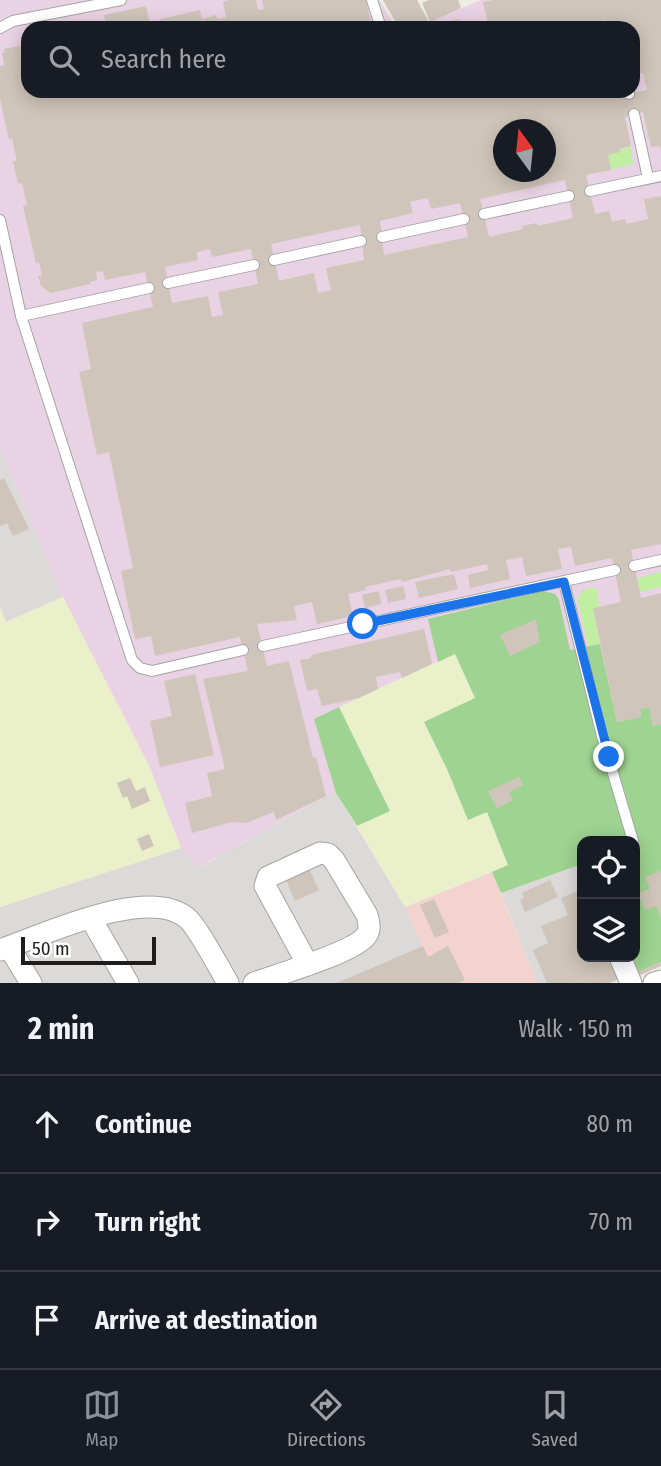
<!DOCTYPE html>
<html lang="en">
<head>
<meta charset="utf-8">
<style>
  :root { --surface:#171b24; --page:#242831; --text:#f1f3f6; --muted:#9ea1a6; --line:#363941; --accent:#8c9099 }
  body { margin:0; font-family:"Fira Sans Condensed",sans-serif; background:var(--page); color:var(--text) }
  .controls { position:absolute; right:21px; bottom:21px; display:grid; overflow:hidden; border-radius:14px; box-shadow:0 4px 18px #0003 }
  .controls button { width:63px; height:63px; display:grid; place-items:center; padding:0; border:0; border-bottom:2px solid var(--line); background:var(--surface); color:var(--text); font:35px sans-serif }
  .compass { position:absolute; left:493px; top:119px; width:63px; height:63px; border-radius:50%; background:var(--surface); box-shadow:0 4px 18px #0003; rotate:345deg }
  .scale { position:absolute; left:21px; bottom:18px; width:135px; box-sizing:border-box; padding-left:7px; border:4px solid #1d1d1d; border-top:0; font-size:19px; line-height:24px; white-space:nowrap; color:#1d1d1d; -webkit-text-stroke:5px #fff; paint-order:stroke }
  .stop { position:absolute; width:21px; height:21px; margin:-16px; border:5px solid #1a73e8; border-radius:50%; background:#fff }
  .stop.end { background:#1a73e8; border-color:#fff; box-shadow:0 2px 7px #0008 }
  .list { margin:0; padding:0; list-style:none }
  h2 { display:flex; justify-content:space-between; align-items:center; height:91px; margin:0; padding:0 28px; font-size:30px }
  h2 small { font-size:23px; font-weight:400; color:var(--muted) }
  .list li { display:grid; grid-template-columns:46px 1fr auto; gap:21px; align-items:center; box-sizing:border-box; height:98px; padding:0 28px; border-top:2px solid var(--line) }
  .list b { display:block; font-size:26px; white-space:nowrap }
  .list em { font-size:23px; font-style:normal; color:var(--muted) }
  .icon { flex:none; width:38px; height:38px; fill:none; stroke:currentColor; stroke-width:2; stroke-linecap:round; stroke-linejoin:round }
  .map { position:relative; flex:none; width:661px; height:983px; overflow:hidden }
  .search { position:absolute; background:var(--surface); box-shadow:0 4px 18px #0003; left:21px; right:21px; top:21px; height:77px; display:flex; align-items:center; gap:18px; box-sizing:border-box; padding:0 24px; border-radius:21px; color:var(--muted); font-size:26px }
  .sheet { height:385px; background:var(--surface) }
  nav { display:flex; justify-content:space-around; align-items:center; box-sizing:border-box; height:98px; border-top:2px solid var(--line); background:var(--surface); font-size:19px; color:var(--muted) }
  nav a { display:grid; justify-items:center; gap:4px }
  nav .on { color:var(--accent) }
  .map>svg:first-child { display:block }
  .residential { fill:#dbdad9 }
  .commercial { fill:#f2d3ce }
  .industrial { fill:#e9d2e3; fill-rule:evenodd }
  .farmland { fill:#eaf0ca }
  .grass { fill:#c1efa1 }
  .forest { fill:#9fd391 }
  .building { fill:#cfc5ba; fill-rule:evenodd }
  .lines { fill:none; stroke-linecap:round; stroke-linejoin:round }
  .lane-casing { stroke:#a4a4a4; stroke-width:12 }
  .street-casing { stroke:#a4a4a4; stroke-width:23 }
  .lane { stroke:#fff; stroke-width:10 }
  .street { stroke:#fff; stroke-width:21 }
  .route { stroke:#1a73e8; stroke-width:9 }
</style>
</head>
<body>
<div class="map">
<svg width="661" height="983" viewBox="0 0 661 983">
  <rect width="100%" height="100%" fill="#efece1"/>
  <g class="residential">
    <polygon points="0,448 63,597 6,622 0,608"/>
    <polygon points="336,793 405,907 423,946 336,983 0,983 0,907 181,848 199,868 326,796"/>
    <polygon points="582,864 582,957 625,957 635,973 611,983 537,983 501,893"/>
  </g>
  <polygon class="commercial" points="492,872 537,983 438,983 405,907"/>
  <path class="industrial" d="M0 0H379L397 28H28V91H633V28H414L481 0H661V962L635 957V841L538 615 314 719 336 793 326 796 198 868 181 848 150 768 63 597 0 448ZM504 130H546V172H504Z"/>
  <g class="farmland">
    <polygon points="63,597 150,768 181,848 0,907 0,608 6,622"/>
    <polygon points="454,654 475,698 424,723 447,769 467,819 487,812 508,865 405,907 357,826 390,810 339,707"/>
  </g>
  <g class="grass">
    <polygon points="631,146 633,164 611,170 608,155"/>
    <polygon points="661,572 661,587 640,592 637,578"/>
    <polygon points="596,587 600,607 593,609 600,644 588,646 577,598 583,590"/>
  </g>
  <g class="forest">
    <polygon points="543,591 555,594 559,600 570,650 600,644 617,722 641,717 640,709 649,707 653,726 661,724 661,962 635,973 625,957 635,957 635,841 582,841 582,864 501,893 492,872 508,865 487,812 468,820 447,769 424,722 475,698 455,654 438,662 428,619"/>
    <polygon points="339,707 390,811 357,826 336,793 314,719"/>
  </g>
  <g class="building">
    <polygon points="230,0 256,0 258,10 264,9 262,0 366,0 372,28 162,28 160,19 200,10 202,19 216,15 217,19 226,17 223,2"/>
    <polygon points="383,0 417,0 429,22 414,28 399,28"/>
    <polygon points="429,0 458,0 461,8 430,22 422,3"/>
    <path d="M494 0H661V150L659 146 651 147 643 112 625 117 631 146 619 149 620 152 608 155 611 170 586 175 595 214 609 211 612 222 625 219 626 224 648 219 644 199 661 196V544L631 550 641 598 661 593V724L653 726 649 707 640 709 641 717 617 722 593 608 621 602 612 558 575 566 571 547 558 549 562 569 526 576 522 557 506 560 510 579 470 588 468 575 488 570 487 564 451 572 450 569 402 582 401 579 365 587 366 590 348 594 353 616 317 624 312 602 294 606 297 620 257 624 267 666 289 661 313 758 316 757 326 796 276 820 274 812 246 823 232 822 192 833 185 803 212 796 207 773 225 769 203 679 248 671 240 637 155 656 151 636 135 639 121 571 133 568 109 452 97 455 79 372 91 369 82 323 153 307 145 272 105 280 103 271 96 272 97 280 90 282V284L51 293 41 286 38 276 42 275 39 263H36L23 206 27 205 22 183 18 184 13 161H17L12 138 9 139 0 99V66L4 65 2 53 5 52 4 49 28 44V91H619L620 96 647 90 643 73 635 75 633 65V28H625L623 21 606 25 605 20 572 28H489L483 2ZM504 130H546V172H504ZM565 180 573 218 538 226 537 223 522 226 523 229 489 237 480 199ZM428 198 431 209 460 203 468 237 384 255 380 221 413 213 410 202ZM360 225 364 260 326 268 331 290 318 293 314 273 279 281 271 244ZM210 249 212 257 251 249 258 284 218 292 223 315 212 317 208 296 172 303 165 267 198 260 197 252Z"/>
    <polygon points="146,6 150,24 156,23 157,28 102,28 101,25 106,24 104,15"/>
    <polygon points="460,19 462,28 423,28 431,25 432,28 431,25"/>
    <polygon points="4,478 29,529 13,536 7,523 0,526 0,480"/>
    <polygon points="454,574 458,589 419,598 415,582"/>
    <polygon points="403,586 406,599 388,603 385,590"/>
    <polygon points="379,591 381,604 365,608 362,595"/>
    <polygon points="536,619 540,642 510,656 500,635"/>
    <polygon points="424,629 432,664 402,678 400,672 376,677 378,689 359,698 322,706 317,689 307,691 300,660 311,658 311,655"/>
    <polygon points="195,674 214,755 160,767 150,721 172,716 164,681"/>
    <polygon points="519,777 523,785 509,792 513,800 497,809 488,791"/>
    <polygon points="130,778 136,791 145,787 150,801 132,809 127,796 123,798 117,783"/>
    <polygon points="149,834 154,846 142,851 137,839"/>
    <polygon points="305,860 319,890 295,901 282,871"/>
    <polygon points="661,871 661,918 656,906 645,910 638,893 650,889 645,877"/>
    <polygon points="550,880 558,897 525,912 520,900 524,898 522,893"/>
    <polygon points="582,889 582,957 618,957 621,978 609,983 547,983 533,950 548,943 541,926 568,915 561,898"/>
    <polygon points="434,899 449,932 435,938 420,905"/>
    <polygon points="423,946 428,957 448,946 465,980 458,983 336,983"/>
    <polygon points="661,962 661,966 636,977 635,973"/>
  </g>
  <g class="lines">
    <g class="lane-casing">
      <g id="lane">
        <polyline points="372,0 381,28"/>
        <polyline points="0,28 13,21 121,0"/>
        <polyline points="629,91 629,94"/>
        <polyline points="634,114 648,178"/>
        <polyline points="590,191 661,176"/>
        <polyline points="484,214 569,196"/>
        <polyline points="0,220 21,316 132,660 140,668 152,671 243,650"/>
        <polyline points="382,237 464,219"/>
        <polyline points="274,260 361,241"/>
        <polyline points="168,283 254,265"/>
        <polyline points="21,316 149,288"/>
        <polyline points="634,566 661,560"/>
        <polyline points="564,582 602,736 633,841"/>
        <polyline points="263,646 615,570"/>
      </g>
    </g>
    <g class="street-casing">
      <g id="street">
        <polyline points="91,919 128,983"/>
        <polyline points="9,947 31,983"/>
        <path d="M0 950C43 935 150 884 188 919 199 929 219 968 228 983"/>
        <polyline points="620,957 631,983"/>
        <path d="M254 983C276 975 353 953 366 936 371 930 369 923 367 915L334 860 328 854 320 853 268 877 265 886 308 965"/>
        <polyline points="654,983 661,981"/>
      </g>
    </g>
    <use href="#lane" class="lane"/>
    <use href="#street" class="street"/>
  </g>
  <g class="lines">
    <polyline class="route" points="363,624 564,582 609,757"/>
  </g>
</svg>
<div class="controls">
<button><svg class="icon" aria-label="locate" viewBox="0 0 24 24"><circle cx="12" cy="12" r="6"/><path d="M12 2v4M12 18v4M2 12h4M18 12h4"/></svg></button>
<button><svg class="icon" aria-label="layers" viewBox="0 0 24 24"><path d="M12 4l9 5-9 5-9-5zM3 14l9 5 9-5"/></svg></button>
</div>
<svg class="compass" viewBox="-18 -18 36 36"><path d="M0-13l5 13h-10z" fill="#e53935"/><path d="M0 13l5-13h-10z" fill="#9ea1a6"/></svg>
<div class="scale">50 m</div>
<div class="stop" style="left:363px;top:624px"></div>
<div class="stop end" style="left:609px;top:757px"></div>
<div class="search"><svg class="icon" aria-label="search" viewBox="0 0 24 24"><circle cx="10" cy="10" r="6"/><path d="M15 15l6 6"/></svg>Search here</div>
</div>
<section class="sheet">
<h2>2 min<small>Walk · 150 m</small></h2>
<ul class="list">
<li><svg class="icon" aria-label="ahead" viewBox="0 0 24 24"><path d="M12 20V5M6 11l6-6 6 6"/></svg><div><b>Continue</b></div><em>80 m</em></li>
<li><svg class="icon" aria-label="right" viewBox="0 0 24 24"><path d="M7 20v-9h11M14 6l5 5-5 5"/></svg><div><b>Turn right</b></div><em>70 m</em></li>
<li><svg class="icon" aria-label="arrive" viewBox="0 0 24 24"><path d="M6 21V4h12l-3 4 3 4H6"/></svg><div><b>Arrive at destination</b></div></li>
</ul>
</section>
<nav>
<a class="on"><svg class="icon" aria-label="map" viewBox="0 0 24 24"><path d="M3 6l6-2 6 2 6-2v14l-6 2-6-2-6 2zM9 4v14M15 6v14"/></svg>Map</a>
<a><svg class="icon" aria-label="directions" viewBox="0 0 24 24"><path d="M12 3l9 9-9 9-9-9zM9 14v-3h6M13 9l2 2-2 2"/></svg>Directions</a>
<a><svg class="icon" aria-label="saved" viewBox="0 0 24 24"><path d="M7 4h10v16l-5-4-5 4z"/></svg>Saved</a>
</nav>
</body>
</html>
